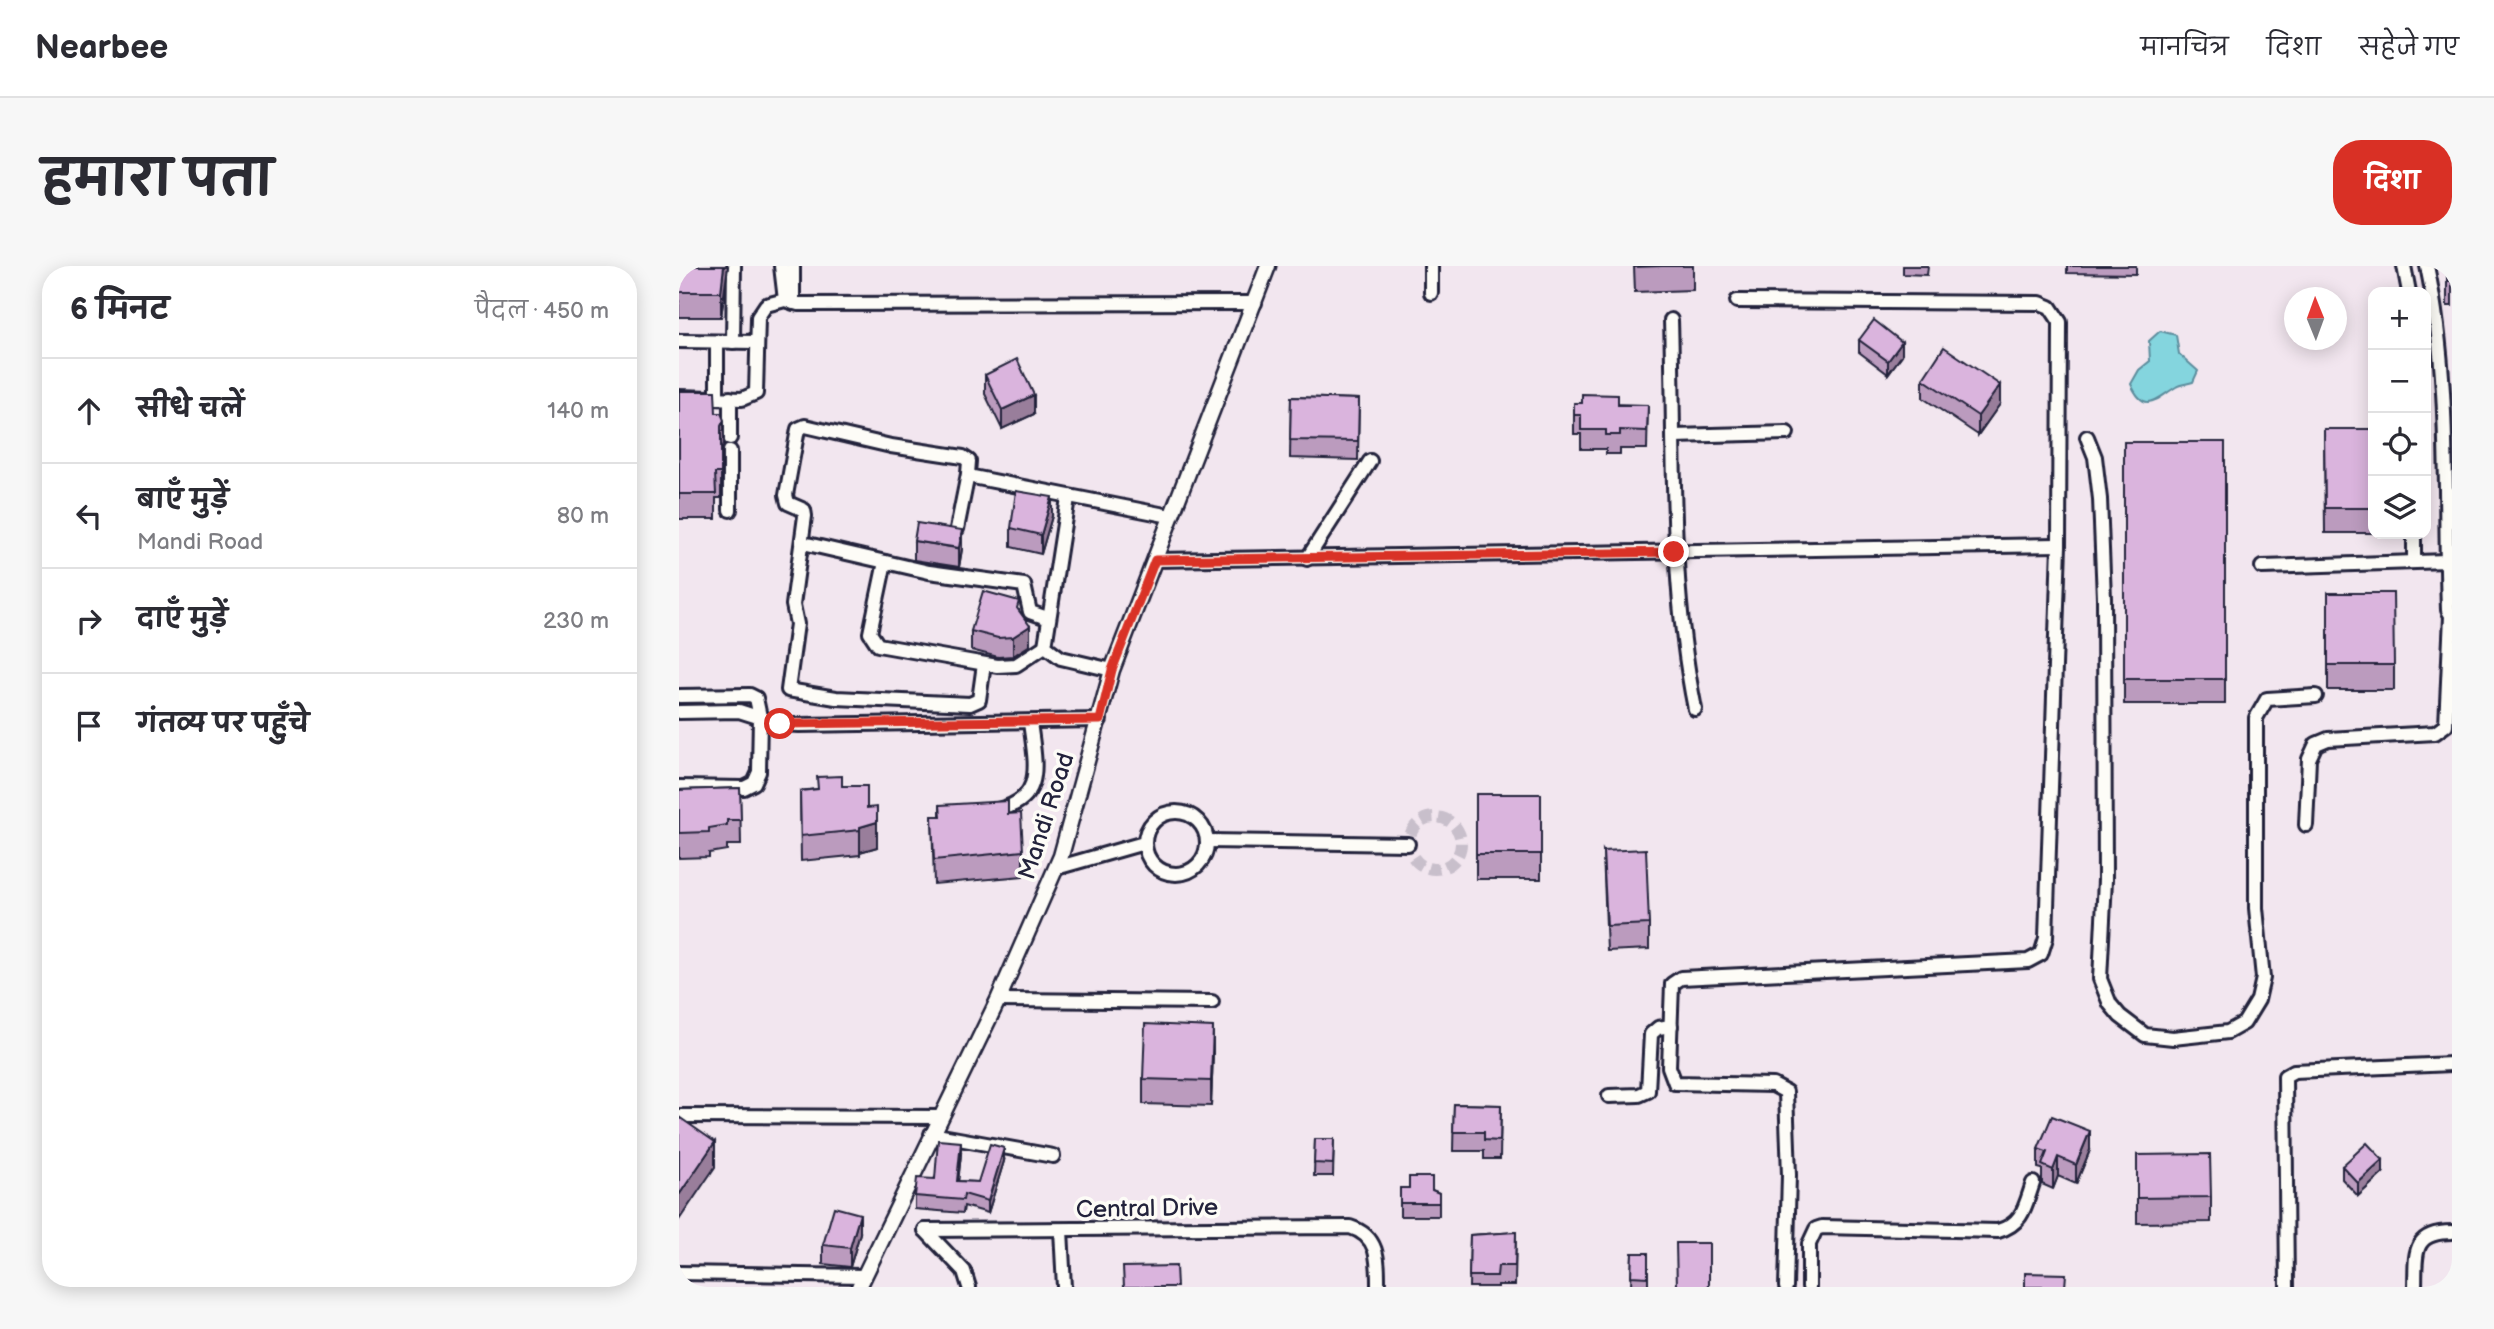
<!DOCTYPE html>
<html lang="hi">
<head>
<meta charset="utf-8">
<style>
  :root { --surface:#fff; --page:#f7f7f7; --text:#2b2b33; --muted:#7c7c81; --line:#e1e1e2; --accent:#d93025 }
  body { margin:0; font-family:"Balsamiq Sans","Playpen Sans Deva",sans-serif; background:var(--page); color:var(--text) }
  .controls { position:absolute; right:21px; top:21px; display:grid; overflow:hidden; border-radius:14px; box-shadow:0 4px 18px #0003 }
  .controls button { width:63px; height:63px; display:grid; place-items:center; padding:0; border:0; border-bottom:2px solid var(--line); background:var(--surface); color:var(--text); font:35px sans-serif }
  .compass { position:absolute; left:1605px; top:21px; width:63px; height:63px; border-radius:50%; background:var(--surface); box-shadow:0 4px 18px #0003; rotate:359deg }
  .stop { position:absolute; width:21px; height:21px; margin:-16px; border:5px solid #d93025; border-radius:50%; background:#fff }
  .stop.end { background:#d93025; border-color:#fff; box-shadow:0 2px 7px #0008 }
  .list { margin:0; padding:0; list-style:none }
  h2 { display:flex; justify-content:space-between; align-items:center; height:91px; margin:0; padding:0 28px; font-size:30px }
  h2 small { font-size:23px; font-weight:400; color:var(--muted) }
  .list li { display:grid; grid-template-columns:46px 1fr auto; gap:21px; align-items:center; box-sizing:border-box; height:105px; padding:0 28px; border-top:2px solid var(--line) }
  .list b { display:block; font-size:26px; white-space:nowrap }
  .list p { margin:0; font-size:23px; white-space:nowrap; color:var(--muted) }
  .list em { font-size:23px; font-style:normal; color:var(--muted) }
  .icon { flex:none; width:38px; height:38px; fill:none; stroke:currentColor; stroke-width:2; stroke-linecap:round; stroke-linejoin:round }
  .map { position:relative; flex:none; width:1773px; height:1021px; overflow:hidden; border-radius:28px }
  header { display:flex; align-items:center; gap:42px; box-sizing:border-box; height:98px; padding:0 35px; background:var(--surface); border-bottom:2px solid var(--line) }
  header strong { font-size:33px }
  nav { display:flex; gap:38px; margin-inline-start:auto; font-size:24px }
  .intro { display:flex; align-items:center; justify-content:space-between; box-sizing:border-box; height:168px; padding:0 42px }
  h1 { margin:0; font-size:49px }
  .button { padding:18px 32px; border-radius:28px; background:var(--accent); color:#fff; font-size:24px; font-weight:700 }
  main { display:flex; gap:42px; padding:0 42px }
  aside { flex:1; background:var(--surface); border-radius:28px; box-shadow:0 4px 18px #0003 }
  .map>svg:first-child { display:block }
  .water { fill:#84d5de; stroke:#5d8d9d; stroke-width:2 }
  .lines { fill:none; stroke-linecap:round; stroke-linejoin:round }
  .minor-tunnel { stroke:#c8bfcb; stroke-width:12; stroke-dasharray:12 6; stroke-linecap:butt }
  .minor-casing { stroke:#22223b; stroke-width:18 }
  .tertiary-casing { stroke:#22223b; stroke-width:19 }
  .minor { stroke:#fdfcf7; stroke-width:12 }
  .tertiary { stroke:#fdfcf7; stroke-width:14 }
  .wall { fill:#bb9bbe; stroke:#22223b; stroke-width:2 }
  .shaded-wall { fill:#997e9b; stroke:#22223b; stroke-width:2 }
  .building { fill:#dab4dd; stroke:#22223b; stroke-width:2 }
  .route { stroke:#d93025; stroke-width:9 }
  .labels { text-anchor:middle; stroke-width:7; stroke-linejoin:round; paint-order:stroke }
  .street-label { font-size:24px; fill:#22223b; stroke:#fdfcf7 }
</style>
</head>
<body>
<header>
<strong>Nearbee</strong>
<nav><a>मानचित्र</a><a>दिशा</a><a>सहेजे गए</a></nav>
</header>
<div class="intro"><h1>हमारा पता</h1><a class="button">दिशा</a></div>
<main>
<aside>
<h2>6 मिनट<small>पैदल · 450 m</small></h2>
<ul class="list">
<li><svg class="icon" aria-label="ahead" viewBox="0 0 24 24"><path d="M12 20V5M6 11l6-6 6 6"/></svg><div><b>सीधे चलें</b></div><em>140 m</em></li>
<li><svg class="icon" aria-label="left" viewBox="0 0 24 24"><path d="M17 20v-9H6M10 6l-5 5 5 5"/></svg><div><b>बाएँ मुड़ें</b><p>Mandi Road</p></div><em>80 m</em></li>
<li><svg class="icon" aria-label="right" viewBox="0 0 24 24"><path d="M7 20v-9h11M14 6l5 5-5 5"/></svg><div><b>दाएँ मुड़ें</b></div><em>230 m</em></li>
<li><svg class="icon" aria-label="arrive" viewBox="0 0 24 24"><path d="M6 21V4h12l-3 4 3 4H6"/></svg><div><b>गंतव्य पर पहुँचे</b></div></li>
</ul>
</aside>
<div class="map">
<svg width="1773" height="1021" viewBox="0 0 1773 1021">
  <rect width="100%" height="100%" fill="#f2e6ef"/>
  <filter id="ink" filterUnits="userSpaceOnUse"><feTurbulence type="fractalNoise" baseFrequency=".0143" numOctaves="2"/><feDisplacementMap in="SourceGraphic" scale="14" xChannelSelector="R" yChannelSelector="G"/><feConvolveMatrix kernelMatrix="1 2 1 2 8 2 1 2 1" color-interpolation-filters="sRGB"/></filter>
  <g filter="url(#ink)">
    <path class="water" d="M1481 65 1497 69 1500 88 1519 105 1514 116C1508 118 1501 118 1497 121 1478 132 1466 150 1452 118L1460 104 1471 95 1470 75Z"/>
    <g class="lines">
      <circle class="minor-tunnel" cx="756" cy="577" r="26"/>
      <g class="minor-casing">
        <g id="minor">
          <polyline points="102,0 106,34"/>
          <polyline points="114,0 114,37"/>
          <polyline points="1725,0 1730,26"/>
          <path d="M1748 0C1772 113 1765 230 1769 344L1773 351"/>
          <polyline points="752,27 752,0"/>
          <polyline points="1058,35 1361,37 1371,41 1381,56 1380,279 1367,672 1362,688 1349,695 1002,712 993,718 990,801 996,817 1094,819 1107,826 1110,909 1107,1021"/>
          <path d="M992 54C996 184 990 315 1016 443"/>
          <polyline points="0,75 78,76"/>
          <polyline points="54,76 55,0"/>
          <polyline points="0,131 63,133 77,127 79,51 87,39 106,34 119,38 576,37"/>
          <polyline points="38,132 38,76"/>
          <polyline points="51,132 51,172"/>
          <polyline points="995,170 1108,167"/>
          <polyline points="1408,171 1416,191 1421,233 1425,332 1426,614 1421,713 1431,738 1441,750 1466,769 1494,772 1549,766 1565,757 1579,734 1584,712 1577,642 1577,452 1588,433 1637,430"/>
          <polyline points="51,185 51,244"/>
          <polyline points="389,232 366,380 382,392 433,404"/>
          <polyline points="278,263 289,208"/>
          <polyline points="124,277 250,306 345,319 351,346 368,352"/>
          <polyline points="628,293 691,195"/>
          <polyline points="476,294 1380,279"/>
          <polyline points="206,296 191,367 199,379 318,400 337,399 366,380"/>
          <polyline points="1735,296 1735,268"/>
          <polyline points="1583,301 1768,295"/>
          <polyline points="305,398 300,434 291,438 157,432 109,424 118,358 114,339 126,250 125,244 109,237 107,229 119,163 126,160 212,180 284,191 290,195 289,208 294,211 491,250"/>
          <polyline points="0,430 71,429 77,432 81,451 80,506 75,517 65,522 0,521"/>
          <polyline points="0,446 60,445 101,458 120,459 421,454"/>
          <path d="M313 545C368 536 356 497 351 456"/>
          <circle cx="497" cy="577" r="31"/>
          <polyline points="1627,559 1630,493 1637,478 1649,473 1756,467 1767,459 1772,350"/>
          <polyline points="528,575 729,578"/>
          <polyline points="377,602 465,577"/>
          <polyline points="319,734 533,736"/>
          <polyline points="930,830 960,829 969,825 972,768 979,762 992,760"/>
          <polyline points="0,850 262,851"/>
          <polyline points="252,868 374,890"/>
          <path d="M246 964 671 961C700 970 699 994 699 1021"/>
          <polyline points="246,964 285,1005 290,1021"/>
          <polyline points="382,964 385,1021"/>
          <polyline points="0,1007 185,1010"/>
          <path d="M1130 1021V978L1137 963 1143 961 1319 965C1344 958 1346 940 1354 917"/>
          <polyline points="1608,1021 1606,810 1615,805 1773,798"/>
          <path d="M1736 1021C1737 988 1732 966 1773 966"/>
        </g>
      </g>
      <g class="tertiary-casing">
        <polyline id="tertiary" points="180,1021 319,734 382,590 433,404 589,0"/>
      </g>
      <use href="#minor" class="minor"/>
      <use href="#tertiary" class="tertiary"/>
    </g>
    <g class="wall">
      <polygon points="0,0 49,0 42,51 0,51"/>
      <polygon points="955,0 1014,0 1014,24 956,26"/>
      <polygon points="1224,0 1249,0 1248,9 1224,8"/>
      <polygon points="1388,0 1457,0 1457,8 1388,7"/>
      <rect x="1768" y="0" width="5" height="40"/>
      <polygon points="1180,74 1223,89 1209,108 1180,86"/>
      <polygon points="306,109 355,148 323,163 306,128"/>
      <polygon points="1244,113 1321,138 1299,169 1244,132"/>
      <polygon points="0,125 37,147 45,178 42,185 42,232 37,232 37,253 0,253"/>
      <polygon points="612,131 680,133 679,194 611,192"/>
      <polygon points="895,137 969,139 968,183 941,183 941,188 927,188 927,183 902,183 902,168 895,168"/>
      <polygon points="1645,163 1694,163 1694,267 1646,267"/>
      <rect x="1445" y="176" width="101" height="262"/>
      <polygon points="373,250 362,288 332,281 332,262"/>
      <polygon points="235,275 283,283 280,301 235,294"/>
      <polygon points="1649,327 1715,399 1715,424 1649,424"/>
      <polygon points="340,344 351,379 334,390 319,391 292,384 292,365"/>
      <polygon points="163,520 188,542 198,581 181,586 181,589 122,595 121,525"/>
      <polygon points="61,522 62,579 48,579 48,584 30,587 30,591 0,592 0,524"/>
      <rect x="797" y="528" width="65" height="85"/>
      <polygon points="261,539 329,548 344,585 344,610 255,618 253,550 261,550"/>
      <polygon points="924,585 970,658 970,683 928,685"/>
      <polygon points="534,786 532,840 464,838 464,813"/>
      <polygon points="775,838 822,839 821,893 805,893 805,885 774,885"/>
      <polygon points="636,873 655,873 654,910 635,910"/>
      <polygon points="1359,883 1411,884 1397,918 1379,910 1374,923 1363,918 1363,903 1359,902"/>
      <polygon points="282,888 279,915 299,916 325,895 309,947 285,940 284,947 236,943 236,930"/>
      <polygon points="1458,889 1532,931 1532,956 1458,957"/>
      <polygon points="1663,900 1704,907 1679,930 1663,913"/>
      <polygon points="721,922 753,924 760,927 760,950 721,950"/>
      <polygon points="837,966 836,1019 819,1019 819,1021 790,1021 791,969"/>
      <polygon points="181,967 171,1001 144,998 144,979"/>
      <polygon points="953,987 969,987 969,1021 952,1021"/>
    </g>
    <g class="shaded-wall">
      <polygon points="45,0 49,0 42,51 42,26"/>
      <polygon points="1223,76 1223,89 1209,108 1209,95"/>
      <polygon points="1321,119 1321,138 1299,169 1299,150"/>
      <polygon points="355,129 355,148 323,163 323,144"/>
      <polygon points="45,154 45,178 42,185 42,160"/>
      <polygon points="373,231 373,250 362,288 362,269"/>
      <polygon points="283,264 283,283 280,301 280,282"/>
      <polygon points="351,360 351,379 334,390 334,371"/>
      <polygon points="198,556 198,581 181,586 181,561"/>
      <polygon points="534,761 534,786 532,840 532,815"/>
      <polygon points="1411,865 1411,884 1397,918 1397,899"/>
      <polygon points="36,876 36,901 0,954 0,929"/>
      <polygon points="282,876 282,888 278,927 278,915"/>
      <polygon points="325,882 325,895 309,947 309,935"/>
      <polygon points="1379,891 1379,910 1374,923 1374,904"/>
      <polygon points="1704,894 1704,907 1679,930 1679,917"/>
      <polygon points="181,948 181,967 171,1001 171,982"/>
    </g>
    <g class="building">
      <polygon points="0,0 45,0 42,26 0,26"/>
      <polygon points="956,0 983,0 956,1"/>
      <rect x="1768" y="0" width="5" height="15"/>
      <polygon points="1195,54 1223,76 1209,95 1180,74"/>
      <polygon points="1265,81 1321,119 1299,150 1244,113"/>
      <polygon points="338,93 355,129 323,144 306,109"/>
      <polygon points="0,125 36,125 37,147 42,147 45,154 42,160 42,207 36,207 37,228 0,228"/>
      <polygon points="903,128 939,129 939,139 969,139 968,165 941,164 941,169 927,169 927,164 902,164 902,149 895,149 895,137 903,137"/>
      <polygon points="612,131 680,133 679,175 611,174"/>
      <polygon points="1645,163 1694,163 1694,242 1646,242"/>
      <rect x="1445" y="176" width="101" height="237"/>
      <polygon points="337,225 373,231 362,269 332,262"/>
      <polygon points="238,257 283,264 280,282 235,275"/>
      <polygon points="304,325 340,335 338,342 351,360 334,371 319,372 292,365"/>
      <polygon points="1649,327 1714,327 1715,399 1649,399"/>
      <polygon points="163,510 163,520 188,520 188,542 198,541 198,556 181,561 181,564 122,570 121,525 139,523 138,511"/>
      <polygon points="61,522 62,554 48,554 48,559 30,562 30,566 0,567 0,524"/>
      <rect x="797" y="528" width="65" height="60"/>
      <polygon points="329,535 329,548 342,547 344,585 255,594 253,550 262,550 261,539"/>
      <polygon points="967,583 970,658 928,660 924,585"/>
      <polygon points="466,758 534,761 532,815 464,813"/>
      <polygon points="775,838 822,839 821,875 805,874 805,866 774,866"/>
      <polygon points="1373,850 1411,865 1397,899 1379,891 1374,904 1363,899 1368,886 1359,883"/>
      <polygon points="0,851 36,876 0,929"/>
      <polygon points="636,873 655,873 654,898 635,897"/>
      <polygon points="259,874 282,876 278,915 299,916 311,878 325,882 309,935 285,928 284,934 236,930 238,912 256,913"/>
      <polygon points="1688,877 1704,894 1679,917 1663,900"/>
      <polygon points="1531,888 1532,931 1458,932 1458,889"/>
      <polygon points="730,911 753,911 753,924 760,927 760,937 721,937 721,922 730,922"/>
      <polygon points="155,941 181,948 171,982 144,979"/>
      <polygon points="837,966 836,1000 819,1000 818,1010 790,1010 791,969"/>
      <polygon points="997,977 1030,977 1030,1021 998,1021"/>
      <polygon points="953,987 969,987 969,1011 952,1010"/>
      <polygon points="497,1000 498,1021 445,1021 444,1001"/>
      <polygon points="1346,1007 1387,1008 1386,1021 1346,1021"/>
    </g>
  </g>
  <g class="lines" filter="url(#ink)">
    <polyline class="route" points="101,458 421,454 433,404 476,294 995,286"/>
  </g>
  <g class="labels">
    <g class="street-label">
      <text transform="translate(367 550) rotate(-72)" y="8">Mandi Road</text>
      <text transform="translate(468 942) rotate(-1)" y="8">Central Drive</text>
    </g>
  </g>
</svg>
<div class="controls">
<button>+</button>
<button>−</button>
<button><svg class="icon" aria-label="locate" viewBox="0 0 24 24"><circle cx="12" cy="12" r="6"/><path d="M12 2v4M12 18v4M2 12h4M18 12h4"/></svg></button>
<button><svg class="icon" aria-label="layers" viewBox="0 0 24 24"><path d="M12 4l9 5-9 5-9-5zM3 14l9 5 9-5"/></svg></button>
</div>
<svg class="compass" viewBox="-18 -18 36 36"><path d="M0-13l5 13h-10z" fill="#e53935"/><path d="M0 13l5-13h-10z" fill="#7c7c81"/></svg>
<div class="stop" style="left:101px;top:458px"></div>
<div class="stop end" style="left:995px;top:286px"></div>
</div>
</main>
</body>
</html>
